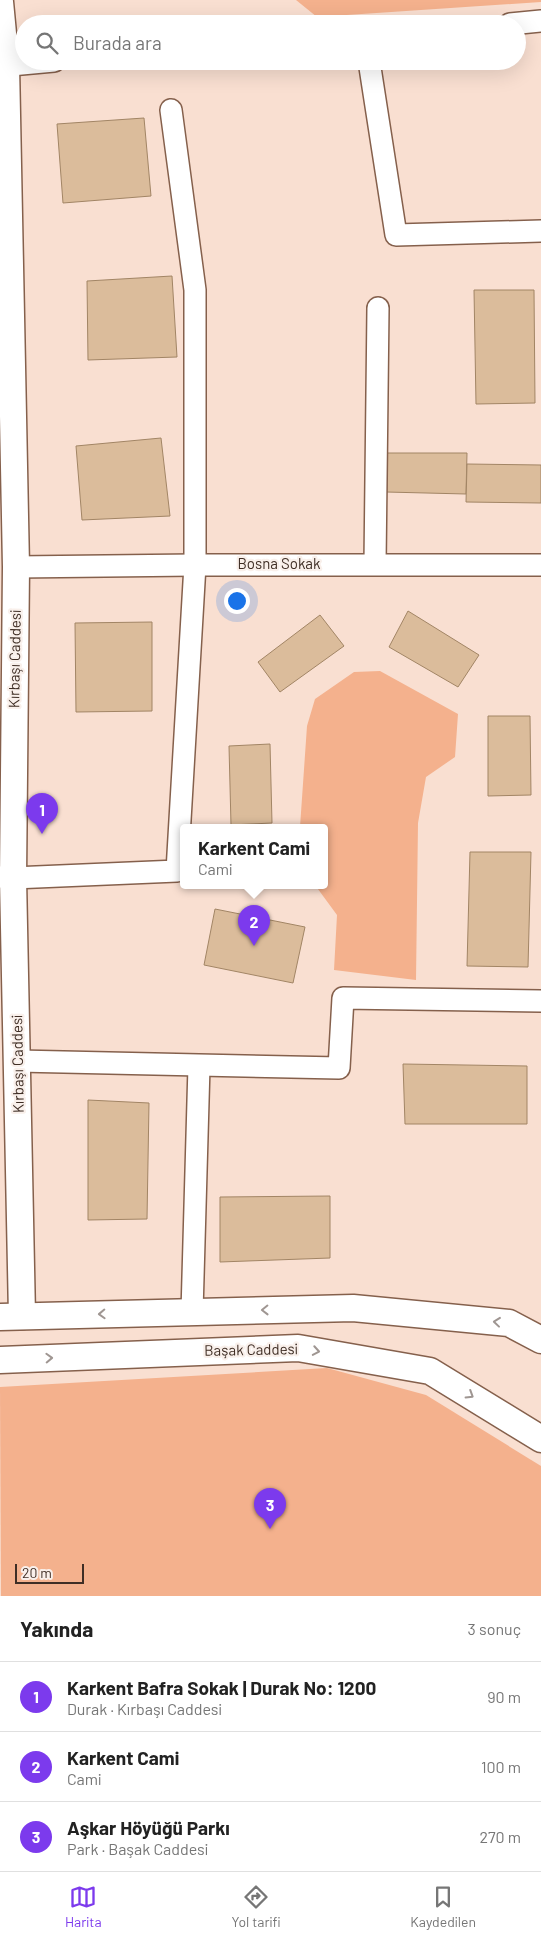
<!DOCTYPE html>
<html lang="tr">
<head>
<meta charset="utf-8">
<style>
  :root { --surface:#fff; --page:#f2f2f2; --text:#222; --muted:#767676; --line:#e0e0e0; --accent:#7c3aed }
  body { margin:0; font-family:Barlow,sans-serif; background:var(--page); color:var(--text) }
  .scale { position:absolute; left:15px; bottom:12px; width:69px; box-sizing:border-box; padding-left:5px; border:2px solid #3f2e25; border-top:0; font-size:14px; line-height:18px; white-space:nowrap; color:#3f2e25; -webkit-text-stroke:4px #f9f0eb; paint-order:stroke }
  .you { position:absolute; left:236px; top:600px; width:18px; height:18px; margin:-12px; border:4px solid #fff; border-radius:50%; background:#1a73e8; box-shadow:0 0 0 8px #1a73e833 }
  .badge { display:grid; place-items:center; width:32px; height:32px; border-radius:50%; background:var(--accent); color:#fff; font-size:16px; font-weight:700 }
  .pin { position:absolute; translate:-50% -41px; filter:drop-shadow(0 1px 2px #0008) }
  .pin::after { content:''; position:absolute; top:26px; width:18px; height:15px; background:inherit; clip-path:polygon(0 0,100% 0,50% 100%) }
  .popup { position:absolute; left:180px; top:824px; width:148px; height:65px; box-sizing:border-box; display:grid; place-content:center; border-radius:5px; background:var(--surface); filter:drop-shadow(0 1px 4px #0005); font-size:16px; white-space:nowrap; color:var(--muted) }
  .popup b { font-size:19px; color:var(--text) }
  .popup::after { content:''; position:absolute; left:50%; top:100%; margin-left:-10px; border:10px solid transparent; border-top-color:var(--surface) }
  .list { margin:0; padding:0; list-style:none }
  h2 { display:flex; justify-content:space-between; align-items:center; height:65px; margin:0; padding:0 20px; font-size:21px }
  h2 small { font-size:16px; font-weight:400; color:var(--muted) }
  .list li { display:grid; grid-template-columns:32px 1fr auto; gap:15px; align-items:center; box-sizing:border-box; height:70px; padding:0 20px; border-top:1px solid var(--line) }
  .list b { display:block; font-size:19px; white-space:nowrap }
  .list p { margin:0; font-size:16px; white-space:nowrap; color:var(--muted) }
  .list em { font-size:16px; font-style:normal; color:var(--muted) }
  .icon { flex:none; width:28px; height:28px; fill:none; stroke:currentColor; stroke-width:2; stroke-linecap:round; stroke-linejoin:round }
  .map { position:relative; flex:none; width:541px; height:1596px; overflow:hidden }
  .search { position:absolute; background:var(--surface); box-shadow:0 5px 20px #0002; left:15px; right:15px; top:15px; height:55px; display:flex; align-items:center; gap:12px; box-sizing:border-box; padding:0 18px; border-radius:28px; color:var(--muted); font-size:19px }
  .sheet { height:275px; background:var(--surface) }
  nav { display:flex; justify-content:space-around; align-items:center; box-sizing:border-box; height:70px; border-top:1px solid var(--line); background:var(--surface); font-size:14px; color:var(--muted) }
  nav a { display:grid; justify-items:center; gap:2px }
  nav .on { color:var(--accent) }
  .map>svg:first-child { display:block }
  .green { fill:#f4b18d }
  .building { fill:#dbbc9b; stroke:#a28565 }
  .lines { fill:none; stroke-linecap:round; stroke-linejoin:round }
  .minor-casing { stroke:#85604c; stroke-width:24 }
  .tertiary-casing { stroke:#85604c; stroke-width:29 }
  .minor { stroke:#fff; stroke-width:21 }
  .tertiary { stroke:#fff; stroke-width:26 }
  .oneway { stroke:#9f9692 }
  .labels { text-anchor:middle; stroke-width:4.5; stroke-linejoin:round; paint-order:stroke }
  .street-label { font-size:15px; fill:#3f2e25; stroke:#f9f0eb }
</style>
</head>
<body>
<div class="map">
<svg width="541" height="1596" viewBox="0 0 541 1596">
  <rect width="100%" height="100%" fill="#f9dfd1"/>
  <g class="green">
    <polygon points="296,0 541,0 541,2 317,17"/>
    <polygon points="380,671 458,714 455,757 426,777 418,823 416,980 334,970 337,915 315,885 324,885 324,827 300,827 307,726 315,699 354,672"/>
    <polygon points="327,1368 426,1395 541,1466 541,1596 1,1596 0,1387"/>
  </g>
  <g class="building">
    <polygon points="144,118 151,196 63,203 57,124"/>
    <polygon points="172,276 177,357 88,360 87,281"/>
    <polygon points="474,290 534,290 535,403 476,404"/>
    <polygon points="161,438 170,516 82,520 76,446"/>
    <polygon points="386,453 467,453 466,494 386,492"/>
    <polygon points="467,464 541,465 541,503 466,502"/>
    <polygon points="408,611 479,655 458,687 389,647"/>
    <polygon points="320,615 344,646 280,692 258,662"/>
    <polygon points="152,622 152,711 76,712 75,623"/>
    <polygon points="488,716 530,716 531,795 488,796"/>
    <polygon points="270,744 272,823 231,825 229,746"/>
    <polygon points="470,852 531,852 528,967 467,966"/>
    <polygon points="215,909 305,927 293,983 204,965"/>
    <polygon points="403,1064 527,1066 527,1124 405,1124"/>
    <polygon points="88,1100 149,1103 147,1219 88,1220"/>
    <polygon points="330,1196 330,1258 220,1262 220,1197"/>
  </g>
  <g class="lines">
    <g class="minor-casing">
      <g id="minor">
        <polyline points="510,24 541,21"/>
        <polyline points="369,61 396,235 541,231"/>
        <polyline points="0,66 54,61"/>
        <polyline points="375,564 378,308"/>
        <polyline points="16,567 195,565 541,565"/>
        <polyline points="0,877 13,878 177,871 195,565 195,290 171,110"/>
        <polyline points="18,1061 339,1068 343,998 541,1001"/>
        <polyline points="192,1312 199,1066"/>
      </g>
    </g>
    <g class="tertiary-casing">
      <g id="tertiary">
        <polyline points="0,2 6,65 16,567 13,878 22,1316"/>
        <polyline points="0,1317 353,1308 509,1323 541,1340"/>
        <polyline points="0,1360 298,1348 430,1371 541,1439"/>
      </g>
    </g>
    <use href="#minor" class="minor"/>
    <use href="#tertiary" class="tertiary"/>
  </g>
  <defs><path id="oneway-chevron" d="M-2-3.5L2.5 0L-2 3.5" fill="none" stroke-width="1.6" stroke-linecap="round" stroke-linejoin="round" transform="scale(1.25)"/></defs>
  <g class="oneway">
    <use href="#oneway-chevron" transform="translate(265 1310) rotate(179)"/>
    <use href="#oneway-chevron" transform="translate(102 1314) rotate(178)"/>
    <use href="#oneway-chevron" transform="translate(497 1322) rotate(-174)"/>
    <use href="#oneway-chevron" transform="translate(316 1351) rotate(10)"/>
    <use href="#oneway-chevron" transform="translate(49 1358) rotate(-2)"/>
    <use href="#oneway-chevron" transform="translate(470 1395) rotate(32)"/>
  </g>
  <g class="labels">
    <g class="street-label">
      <text x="279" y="569">Bosna Sokak</text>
      <text transform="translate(15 659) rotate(-89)" y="5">Kırbaşı Caddesi</text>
      <text transform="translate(18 1064) rotate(-91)" y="5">Kırbaşı Caddesi</text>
      <text transform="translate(251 1350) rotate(-1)" y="5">Başak Caddesi</text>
    </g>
  </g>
</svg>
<div class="scale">20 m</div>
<div class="you"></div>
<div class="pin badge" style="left:42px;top:834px">1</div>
<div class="pin badge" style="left:254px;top:946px">2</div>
<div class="popup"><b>Karkent Cami</b>Cami</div>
<div class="pin badge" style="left:270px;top:1529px">3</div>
<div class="search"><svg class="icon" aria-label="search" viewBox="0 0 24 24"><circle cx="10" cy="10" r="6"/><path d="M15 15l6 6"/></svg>Burada ara</div>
</div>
<section class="sheet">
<h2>Yakında<small>3 sonuç</small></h2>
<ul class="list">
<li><span class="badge">1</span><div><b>Karkent Bafra Sokak | Durak No: 1200</b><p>Durak · Kırbaşı Caddesi</p></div><em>90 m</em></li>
<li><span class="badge">2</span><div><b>Karkent Cami</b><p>Cami</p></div><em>100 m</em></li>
<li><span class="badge">3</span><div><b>Aşkar Höyüğü Parkı</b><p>Park · Başak Caddesi</p></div><em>270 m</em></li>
</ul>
</section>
<nav>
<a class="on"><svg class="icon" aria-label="map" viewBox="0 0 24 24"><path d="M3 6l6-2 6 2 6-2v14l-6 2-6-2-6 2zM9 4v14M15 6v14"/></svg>Harita</a>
<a><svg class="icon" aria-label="directions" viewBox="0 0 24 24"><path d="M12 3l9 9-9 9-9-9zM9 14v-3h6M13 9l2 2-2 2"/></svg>Yol tarifi</a>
<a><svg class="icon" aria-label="saved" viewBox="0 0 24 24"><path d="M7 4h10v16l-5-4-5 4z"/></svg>Kaydedilen</a>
</nav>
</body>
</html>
